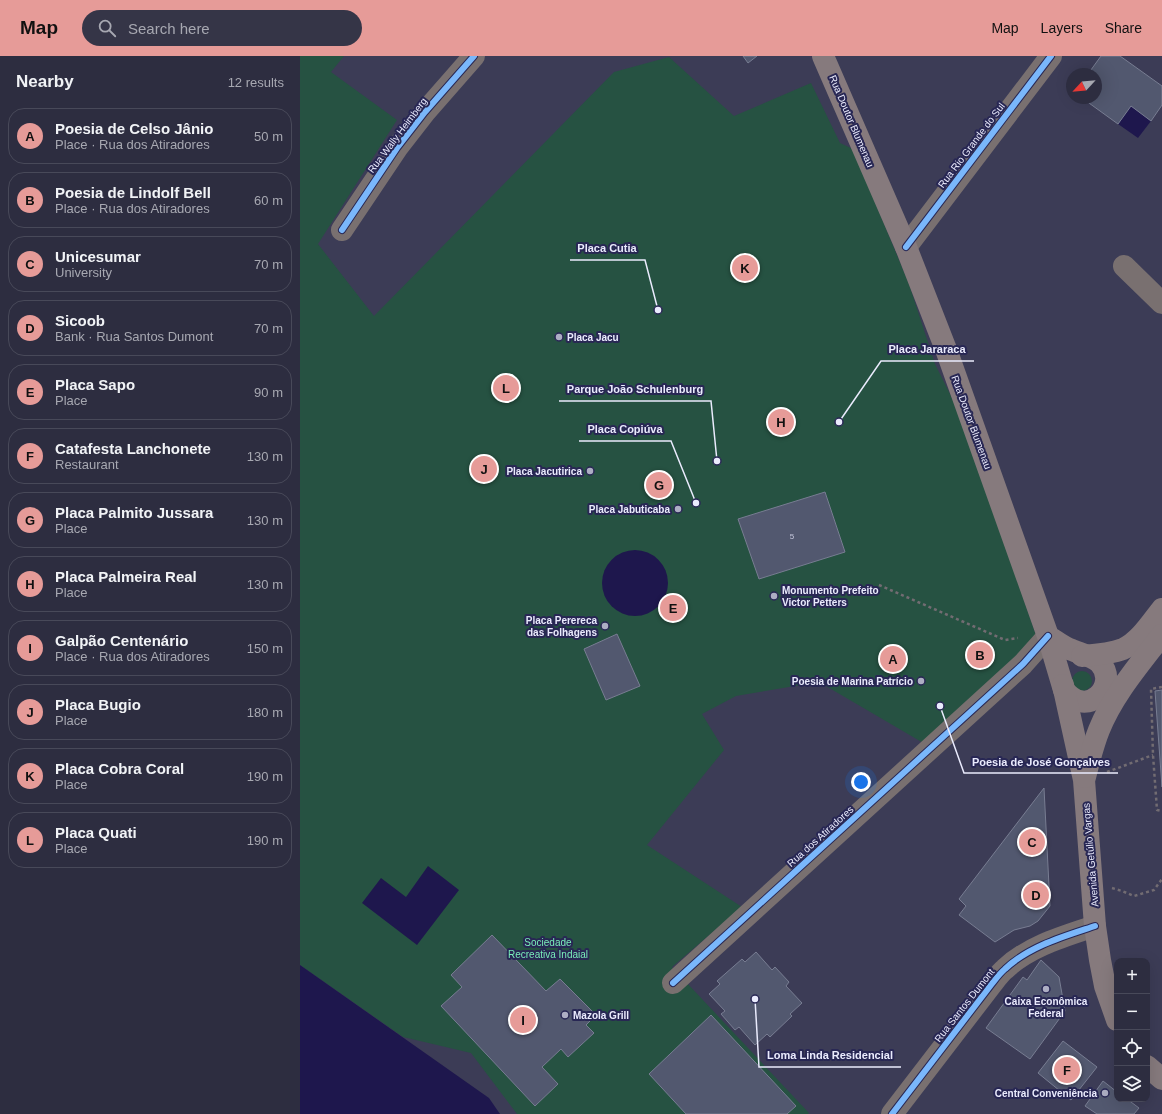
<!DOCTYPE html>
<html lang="en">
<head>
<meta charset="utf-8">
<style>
  :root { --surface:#2d2d40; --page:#353547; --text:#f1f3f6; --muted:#a7a8b1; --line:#484959; --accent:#e69b98 }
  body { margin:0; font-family:Arial,sans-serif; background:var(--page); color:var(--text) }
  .controls { position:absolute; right:12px; bottom:12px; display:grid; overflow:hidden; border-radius:8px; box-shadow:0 4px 16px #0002 }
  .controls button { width:36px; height:36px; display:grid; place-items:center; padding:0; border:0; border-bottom:1px solid var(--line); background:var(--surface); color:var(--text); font:20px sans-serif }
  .compass { position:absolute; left:766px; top:12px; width:36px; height:36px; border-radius:50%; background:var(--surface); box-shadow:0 4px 16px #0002; rotate:244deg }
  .you { position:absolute; left:561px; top:726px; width:14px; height:14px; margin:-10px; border:3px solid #fff; border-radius:50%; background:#1a73e8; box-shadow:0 0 0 6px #1a73e833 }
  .badge { display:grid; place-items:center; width:26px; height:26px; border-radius:50%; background:var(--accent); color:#111; font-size:13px; font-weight:700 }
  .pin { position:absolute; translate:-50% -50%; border:2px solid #fff; box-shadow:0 1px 4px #0006 }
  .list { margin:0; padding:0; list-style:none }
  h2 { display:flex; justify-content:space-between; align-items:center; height:52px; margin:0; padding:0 16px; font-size:17px }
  h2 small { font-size:13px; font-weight:400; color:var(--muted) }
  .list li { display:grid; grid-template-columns:26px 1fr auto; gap:12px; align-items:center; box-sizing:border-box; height:56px; margin:0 8px 8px; padding:0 8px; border:1px solid var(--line); border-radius:16px }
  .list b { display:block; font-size:15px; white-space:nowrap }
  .list p { margin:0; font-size:13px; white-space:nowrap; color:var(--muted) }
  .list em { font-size:13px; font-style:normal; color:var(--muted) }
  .icon { flex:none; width:22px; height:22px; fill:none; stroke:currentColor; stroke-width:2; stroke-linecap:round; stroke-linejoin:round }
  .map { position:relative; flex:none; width:862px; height:1058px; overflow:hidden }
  header { display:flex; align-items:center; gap:24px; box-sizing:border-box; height:56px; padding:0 20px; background:var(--accent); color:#111 }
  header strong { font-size:19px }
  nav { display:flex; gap:22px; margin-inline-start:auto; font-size:14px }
  .search { width:280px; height:36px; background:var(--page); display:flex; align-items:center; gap:10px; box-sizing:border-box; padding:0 14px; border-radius:22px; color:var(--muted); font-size:15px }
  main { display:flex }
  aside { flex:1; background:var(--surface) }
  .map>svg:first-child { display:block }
  .green { fill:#265242 }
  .water { fill:#1e174d }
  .building { fill:#52586f; stroke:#787d92 }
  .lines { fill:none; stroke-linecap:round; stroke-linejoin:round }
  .path { stroke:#726c72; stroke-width:2.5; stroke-dasharray:3 3; stroke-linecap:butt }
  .minor { stroke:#797070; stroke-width:22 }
  .major { stroke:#867a7d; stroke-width:22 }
  .cycleway-casing { stroke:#282754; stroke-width:8 }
  .cycleway { stroke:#7ab7fb; stroke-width:6 }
  .poi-dot { fill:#adaec3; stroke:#282754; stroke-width:1.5 }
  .labels { text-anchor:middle; stroke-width:4; stroke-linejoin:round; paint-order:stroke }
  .number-label { font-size:8px; fill:#c4c6da }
  .street-label { font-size:10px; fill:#eaebfd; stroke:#282754 }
  .poi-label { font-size:10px; font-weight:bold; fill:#eaebfd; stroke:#282754; text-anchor:end }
  .park-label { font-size:10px; fill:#7aeeb9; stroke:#282754 }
  .leader { fill:none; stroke:#eaebfd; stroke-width:1.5 }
  .callout-dot { fill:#eaebfd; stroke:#282754; stroke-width:1.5 }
  .callout-label { font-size:11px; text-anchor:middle; font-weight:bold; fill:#eaebfd; stroke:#282754; stroke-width:4; stroke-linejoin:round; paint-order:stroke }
</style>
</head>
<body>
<header>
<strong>Map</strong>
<div class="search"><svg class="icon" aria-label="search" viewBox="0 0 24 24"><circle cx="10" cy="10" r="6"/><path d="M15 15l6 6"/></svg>Search here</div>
<nav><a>Map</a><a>Layers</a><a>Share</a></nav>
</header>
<main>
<aside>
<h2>Nearby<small>12 results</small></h2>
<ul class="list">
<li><span class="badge">A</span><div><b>Poesia de Celso Jânio</b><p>Place · Rua dos Atiradores</p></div><em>50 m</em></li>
<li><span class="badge">B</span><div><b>Poesia de Lindolf Bell</b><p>Place · Rua dos Atiradores</p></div><em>60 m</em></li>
<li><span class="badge">C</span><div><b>Unicesumar</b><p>University</p></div><em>70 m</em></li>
<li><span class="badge">D</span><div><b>Sicoob</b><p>Bank · Rua Santos Dumont</p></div><em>70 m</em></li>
<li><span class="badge">E</span><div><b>Placa Sapo</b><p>Place</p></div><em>90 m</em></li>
<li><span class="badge">F</span><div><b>Catafesta Lanchonete</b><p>Restaurant</p></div><em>130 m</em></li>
<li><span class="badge">G</span><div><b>Placa Palmito Jussara</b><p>Place</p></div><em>130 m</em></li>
<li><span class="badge">H</span><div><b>Placa Palmeira Real</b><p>Place</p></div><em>130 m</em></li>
<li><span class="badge">I</span><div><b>Galpão Centenário</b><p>Place · Rua dos Atiradores</p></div><em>150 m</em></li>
<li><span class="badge">J</span><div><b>Placa Bugio</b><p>Place</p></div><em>180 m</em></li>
<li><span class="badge">K</span><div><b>Placa Cobra Coral</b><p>Place</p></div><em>190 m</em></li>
<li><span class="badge">L</span><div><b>Placa Quati</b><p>Place</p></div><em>190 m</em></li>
</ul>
</aside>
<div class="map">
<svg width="862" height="1058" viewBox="0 0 862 1058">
  <rect width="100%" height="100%" fill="#3c3c56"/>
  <g class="green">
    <polygon points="0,0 44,0 31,16 97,64 18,188 74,260 314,16 369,1 434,60 511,27 540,87 553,93 609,228 635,308 661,360 738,585 625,688 519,626 436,640 402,658 424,694 347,789 442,851 372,911 509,1057 508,1058 217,1058 171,997 103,981 0,909"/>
    <circle cx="782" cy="625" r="10"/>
  </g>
  <g class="water">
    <polygon points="831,50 851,65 838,82 818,68"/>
    <circle cx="335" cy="527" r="33"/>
    <polygon points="128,810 159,834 117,889 62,847 81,822 106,841"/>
    <polygon points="0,909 189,1042 200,1058 0,1058"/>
  </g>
  <g class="building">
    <polygon points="443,0 457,0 448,7"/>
    <polygon points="801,0 820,0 862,30 862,49 851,65 831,50 818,68 782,42 796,42 796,18 788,18"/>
    <polygon points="525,436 545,496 459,523 438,463"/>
    <polygon points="317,578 340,630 306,644 284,593"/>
    <polygon points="862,634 862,731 855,635"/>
    <polygon points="744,732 750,850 738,865 730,870 714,874 695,886 659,859 666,850 659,843"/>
    <polygon points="192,879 246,935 260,923 296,959 286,969 294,977 268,1001 261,993 242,1011 258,1028 235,1050 141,950 162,931 151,919"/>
    <polygon points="456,896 472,914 475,911 489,926 486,930 502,947 490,958 492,960 470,981 467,978 455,989 439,971 435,974 421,958 425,955 409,938 420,928 417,925 442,903 445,906"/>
    <polygon points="741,904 759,921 765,955 730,1003 686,972 723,921 727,924"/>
    <polygon points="411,959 496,1050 487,1058 386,1058 349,1018"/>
    <polygon points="763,985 797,1011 771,1044 738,1017"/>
    <polygon points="803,1025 817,1036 817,1043 827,1043 839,1052 834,1058 797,1058 785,1050"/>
  </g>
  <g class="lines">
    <g class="path">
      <polyline points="579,529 705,584 718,582"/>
      <polyline points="862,631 851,633 853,699 857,754 862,755"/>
      <polyline points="807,716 853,699"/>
      <polyline points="812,832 822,835 834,840 854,834 862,823"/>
    </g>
    <g class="minor">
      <polyline points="42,174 97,92 125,56 174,0"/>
      <polyline points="606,191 751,0"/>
      <polyline points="824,210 862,247"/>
      <polyline points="373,927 723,608 748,580"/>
      <path d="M592 1058 691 929C695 924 700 917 705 913 729 890 765 880 795 870"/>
    </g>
    <g class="major">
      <path d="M523 0 606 191 647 296 748 580 764 634C787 664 820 629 800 607 793 600 781 598 772 594 763 591 756 585 748 580"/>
      <path d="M782 600C795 599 810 598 823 593 839 586 851 567 862 553"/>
      <polyline points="763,629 784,724 795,870 800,904 805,930 817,964"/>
      <path d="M785 721C789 705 793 689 799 674 813 639 839 609 862 579"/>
      <polyline points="847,1010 862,1023"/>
    </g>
    <g class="cycleway-casing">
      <g id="cycleway">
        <polyline points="42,174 97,92 125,56 174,0"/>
        <polyline points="606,191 751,0"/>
        <polyline points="373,927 723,608 748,580"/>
        <path d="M592 1058 691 929C695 924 700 917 705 913 729 890 765 880 795 870"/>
      </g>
    </g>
    <use href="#cycleway" class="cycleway"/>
  </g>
  <g class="poi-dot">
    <circle cx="259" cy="281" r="4"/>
    <circle cx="290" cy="415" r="4"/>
    <circle cx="378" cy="453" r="4"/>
    <circle cx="474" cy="540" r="4"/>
    <circle cx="305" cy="570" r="4"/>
    <circle cx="621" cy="625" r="4"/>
    <circle cx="746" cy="933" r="4"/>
    <circle cx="265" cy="959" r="4"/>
    <circle cx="805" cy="1037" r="4"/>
  </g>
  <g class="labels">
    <g class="number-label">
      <text x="492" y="483">5</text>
    </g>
    <g class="street-label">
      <text transform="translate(552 65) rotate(67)" y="4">Rua Doutor Blumenau</text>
      <text transform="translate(97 79) rotate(-53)" y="4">Rua Wally Heimberg</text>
      <text transform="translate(671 89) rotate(-53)" y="4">Rua Rio Grande do Sul</text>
      <text transform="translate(672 366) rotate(70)" y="4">Rua Doutor Blumenau</text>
      <text transform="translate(520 780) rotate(-42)" y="4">Rua dos Atiradores</text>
      <text transform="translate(790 799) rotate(-95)" y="4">Avenida Getúlio Vargas</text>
      <text transform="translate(664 949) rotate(-52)" y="4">Rua Santos Dumont</text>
    </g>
    <g class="poi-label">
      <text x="267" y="285" text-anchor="start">Placa Jacu</text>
      <text x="282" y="419">Placa Jacutirica</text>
      <text x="370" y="457">Placa Jabuticaba</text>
      <text x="482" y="538" text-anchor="start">Monumento Prefeito<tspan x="482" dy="12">Victor Petters</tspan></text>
      <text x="297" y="568">Placa Perereca<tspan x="297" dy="12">das Folhagens</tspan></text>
      <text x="613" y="629">Poesia de Marina Patrício</text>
      <text x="746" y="949" text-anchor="middle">Caixa Econômica<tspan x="746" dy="12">Federal</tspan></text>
      <text x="273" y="963" text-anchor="start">Mazola Grill</text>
      <text x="797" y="1041">Central Conveniência</text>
    </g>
    <g class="park-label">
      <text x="248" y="890">Sociedade<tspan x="248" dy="12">Recreativa Indaial</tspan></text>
    </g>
  </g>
  <path class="leader" d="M358 254L345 204H270M539 366L581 305H674M417 405L411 345H259M396 447L371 385H279M640 650L664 717H818M455 943L459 1011H601"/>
  <g class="callout-dot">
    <circle cx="358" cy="254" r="4"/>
    <circle cx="539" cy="366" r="4"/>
    <circle cx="417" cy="405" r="4"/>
    <circle cx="396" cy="447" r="4"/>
    <circle cx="640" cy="650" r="4"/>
    <circle cx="455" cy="943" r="4"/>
  </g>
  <g class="callout-label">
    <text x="307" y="196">Placa Cutia</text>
    <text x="627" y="297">Placa Jararaca</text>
    <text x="335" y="337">Parque João Schulenburg</text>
    <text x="325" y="377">Placa Copiúva</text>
    <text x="741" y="710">Poesia de José Gonçalves</text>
    <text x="530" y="1003">Loma Linda Residencial</text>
  </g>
</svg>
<div class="controls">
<button>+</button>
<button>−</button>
<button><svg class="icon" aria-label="locate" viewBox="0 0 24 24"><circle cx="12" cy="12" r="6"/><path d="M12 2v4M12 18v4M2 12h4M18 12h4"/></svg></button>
<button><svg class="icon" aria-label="layers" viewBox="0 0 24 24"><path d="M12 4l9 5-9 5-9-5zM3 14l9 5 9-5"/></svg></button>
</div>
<svg class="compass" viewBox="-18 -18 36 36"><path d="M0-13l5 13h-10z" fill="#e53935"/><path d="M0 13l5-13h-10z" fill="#a7a8b1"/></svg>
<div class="you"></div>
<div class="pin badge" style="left:593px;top:603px">A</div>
<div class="pin badge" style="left:680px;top:599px">B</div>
<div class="pin badge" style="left:732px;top:786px">C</div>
<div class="pin badge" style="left:736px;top:839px">D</div>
<div class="pin badge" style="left:373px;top:552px">E</div>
<div class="pin badge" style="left:767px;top:1014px">F</div>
<div class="pin badge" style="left:359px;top:429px">G</div>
<div class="pin badge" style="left:481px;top:366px">H</div>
<div class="pin badge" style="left:223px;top:964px">I</div>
<div class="pin badge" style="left:184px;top:413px">J</div>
<div class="pin badge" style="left:445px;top:212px">K</div>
<div class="pin badge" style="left:206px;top:332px">L</div>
</div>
</main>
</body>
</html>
